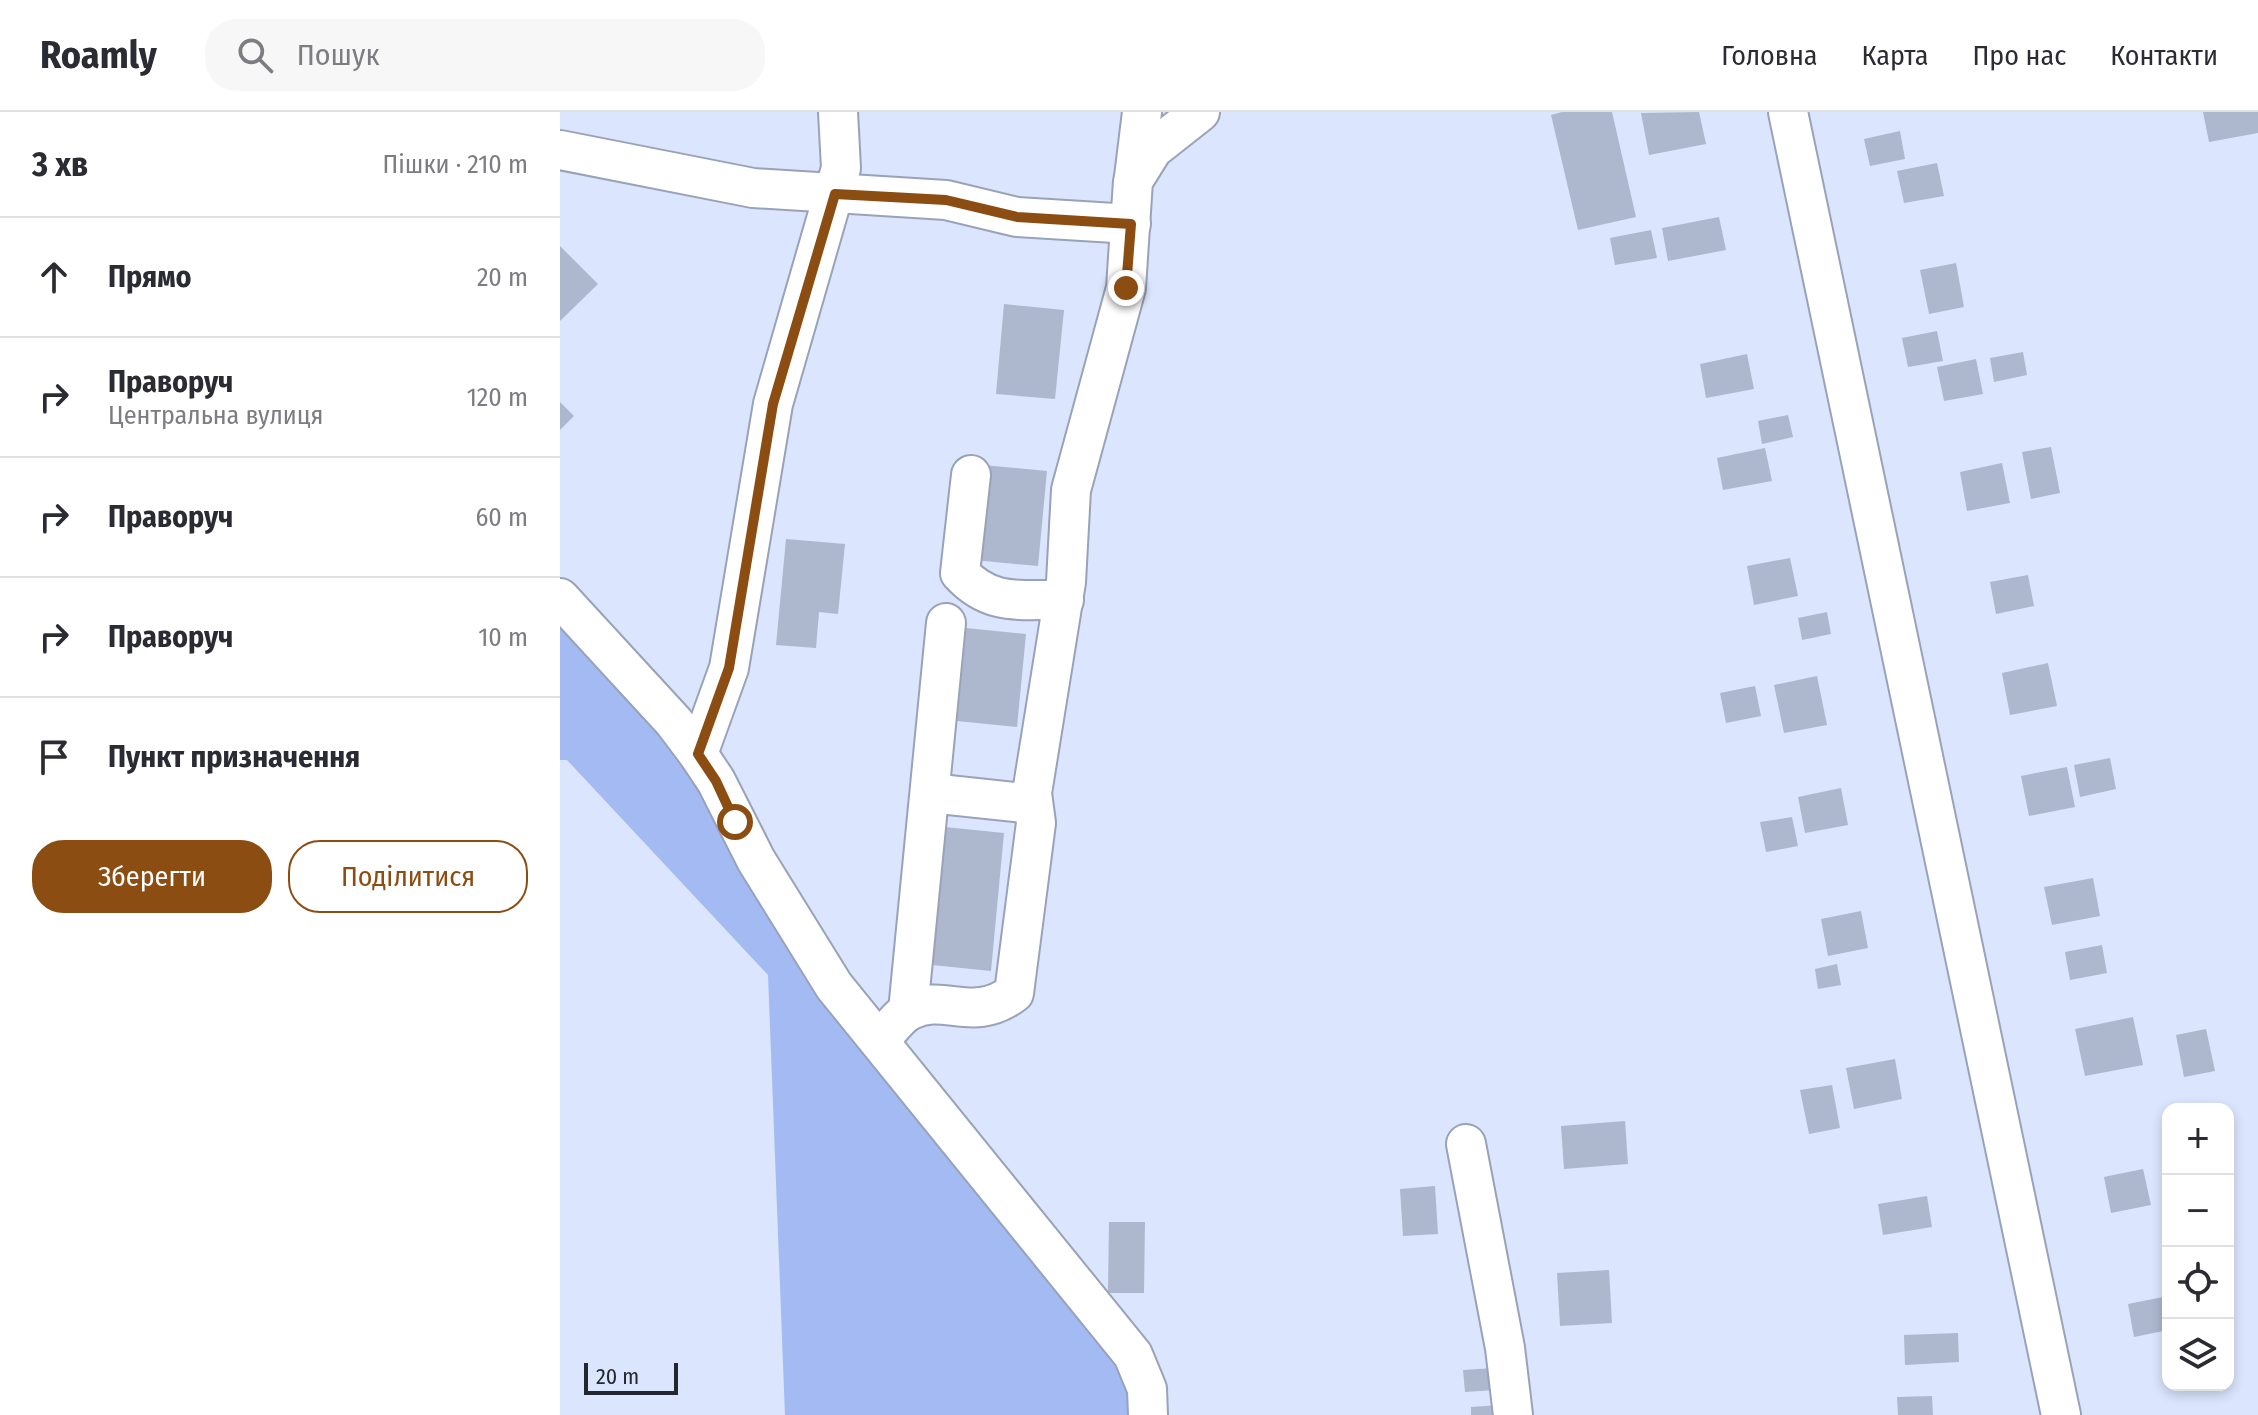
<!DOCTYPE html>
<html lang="uk">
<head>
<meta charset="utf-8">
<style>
  :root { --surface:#fff; --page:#f7f7f7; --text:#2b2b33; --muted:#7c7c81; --line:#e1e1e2; --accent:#8c4d13 }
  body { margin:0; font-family:"Fira Sans Condensed",sans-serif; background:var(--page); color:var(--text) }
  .controls { position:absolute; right:24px; bottom:24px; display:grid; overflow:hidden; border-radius:16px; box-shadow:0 4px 12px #0003 }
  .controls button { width:72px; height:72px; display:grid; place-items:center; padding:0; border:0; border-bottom:2px solid var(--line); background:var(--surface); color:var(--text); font:40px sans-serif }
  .scale { position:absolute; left:24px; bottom:20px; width:94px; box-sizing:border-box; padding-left:8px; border:4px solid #232730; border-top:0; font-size:22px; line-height:28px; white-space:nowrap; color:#232730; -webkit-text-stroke:6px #dbe5fd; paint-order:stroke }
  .stop { position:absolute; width:24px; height:24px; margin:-18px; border:6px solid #8c4d13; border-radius:50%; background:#fff }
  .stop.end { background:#8c4d13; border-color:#fff; box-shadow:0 2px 8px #0008 }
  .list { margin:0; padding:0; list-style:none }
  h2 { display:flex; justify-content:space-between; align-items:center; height:104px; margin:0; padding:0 32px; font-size:34px }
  h2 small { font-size:26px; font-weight:400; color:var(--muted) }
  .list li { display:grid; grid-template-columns:52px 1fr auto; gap:24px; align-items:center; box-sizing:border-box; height:120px; padding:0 32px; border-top:2px solid var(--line) }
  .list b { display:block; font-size:30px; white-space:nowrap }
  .list p { margin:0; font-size:26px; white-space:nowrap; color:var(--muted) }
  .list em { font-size:26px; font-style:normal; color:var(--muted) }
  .actions { display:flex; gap:16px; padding:24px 32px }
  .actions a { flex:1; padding:18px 0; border:2px solid var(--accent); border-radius:32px; text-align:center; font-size:28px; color:var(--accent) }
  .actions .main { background:var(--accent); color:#fff }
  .icon { flex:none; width:44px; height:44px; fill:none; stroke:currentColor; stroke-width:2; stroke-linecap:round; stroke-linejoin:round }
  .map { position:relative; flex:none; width:1698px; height:1303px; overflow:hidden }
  header { display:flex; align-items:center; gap:48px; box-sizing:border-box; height:112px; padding:0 40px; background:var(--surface); border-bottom:2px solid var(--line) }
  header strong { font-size:38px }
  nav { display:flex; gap:44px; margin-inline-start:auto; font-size:28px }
  .search { width:560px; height:72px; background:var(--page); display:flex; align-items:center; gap:20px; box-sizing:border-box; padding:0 28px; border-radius:32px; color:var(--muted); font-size:30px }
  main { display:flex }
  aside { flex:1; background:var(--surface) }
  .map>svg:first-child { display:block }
  .green { fill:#a3baf3 }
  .building { fill:#adb7ce }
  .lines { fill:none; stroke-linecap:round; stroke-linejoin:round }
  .minor-casing { stroke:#98a2b8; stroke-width:42 }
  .minor { stroke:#fff; stroke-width:38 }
  .route { stroke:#8c4d13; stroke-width:10 }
</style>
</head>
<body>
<header>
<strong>Roamly</strong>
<div class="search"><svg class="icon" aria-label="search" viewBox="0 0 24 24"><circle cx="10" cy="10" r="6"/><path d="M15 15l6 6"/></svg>Пошук</div>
<nav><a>Головна</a><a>Карта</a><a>Про нас</a><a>Контакти</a></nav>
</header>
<main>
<aside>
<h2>3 хв<small>Пішки · 210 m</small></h2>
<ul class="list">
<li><svg class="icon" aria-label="ahead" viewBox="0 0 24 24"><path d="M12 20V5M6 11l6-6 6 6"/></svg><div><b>Прямо</b></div><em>20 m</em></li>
<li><svg class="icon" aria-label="right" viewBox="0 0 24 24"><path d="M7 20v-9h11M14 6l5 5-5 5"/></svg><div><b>Праворуч</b><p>Центральна вулиця</p></div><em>120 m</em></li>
<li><svg class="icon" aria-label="right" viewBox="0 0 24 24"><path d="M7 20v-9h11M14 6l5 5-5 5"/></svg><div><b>Праворуч</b></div><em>60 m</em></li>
<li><svg class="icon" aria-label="right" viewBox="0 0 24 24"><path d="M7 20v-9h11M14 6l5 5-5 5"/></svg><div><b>Праворуч</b></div><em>10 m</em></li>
<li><svg class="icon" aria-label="arrive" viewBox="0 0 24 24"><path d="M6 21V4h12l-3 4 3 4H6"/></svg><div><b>Пункт призначення</b></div></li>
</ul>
<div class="actions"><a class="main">Зберегти</a><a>Поділитися</a></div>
</aside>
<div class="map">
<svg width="1698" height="1303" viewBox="0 0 1698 1303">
  <rect width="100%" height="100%" fill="#dbe5fd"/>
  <polygon class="green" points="0,486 175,710 529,1191 588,1303 225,1303 208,863 7,648 0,648"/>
  <g class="building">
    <polygon points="1002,0 1052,0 1076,105 1018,118 991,3"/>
    <polygon points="1139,0 1146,32 1089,43 1081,1"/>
    <polygon points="1643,0 1698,0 1698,21 1649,30"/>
    <polygon points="1340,19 1345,47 1310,54 1304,27"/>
    <polygon points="1377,51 1384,84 1344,91 1337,59"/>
    <polygon points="1159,105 1166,138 1108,149 1102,116"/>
    <polygon points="1091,118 1097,146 1055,153 1050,126"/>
    <polygon points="0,134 38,172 0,209"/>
    <polygon points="1396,151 1404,195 1369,202 1360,158"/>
    <polygon points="444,192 504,198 495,287 436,282"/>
    <polygon points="1377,219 1383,249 1348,255 1342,226"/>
    <polygon points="1463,240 1467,263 1434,270 1430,246"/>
    <polygon points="1187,242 1194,277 1146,286 1140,252"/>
    <polygon points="1416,247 1423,282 1384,289 1377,255"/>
    <polygon points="0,290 14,304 0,318"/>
    <polygon points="1228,303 1233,325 1202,332 1198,309"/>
    <polygon points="1491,335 1500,381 1471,387 1462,340"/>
    <polygon points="1205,336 1212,369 1163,378 1157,346"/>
    <polygon points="1442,351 1450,391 1407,399 1400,360"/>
    <polygon points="423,353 487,359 478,454 414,448"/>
    <polygon points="226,427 285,432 278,502 259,500 256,536 216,533"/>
    <polygon points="1230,446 1238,484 1194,493 1187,454"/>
    <polygon points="1468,463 1474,494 1436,502 1430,470"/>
    <polygon points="1267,500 1271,522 1242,528 1238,506"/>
    <polygon points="406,516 466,522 457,615 397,609"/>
    <polygon points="1488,551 1497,594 1450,603 1442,561"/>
    <polygon points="1257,564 1267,613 1224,621 1214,573"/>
    <polygon points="1195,574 1201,604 1166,611 1160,581"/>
    <polygon points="1550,646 1556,677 1520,685 1514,653"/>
    <polygon points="1507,655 1515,695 1469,704 1461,664"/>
    <polygon points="1281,676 1288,713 1245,721 1238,685"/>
    <polygon points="1232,705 1238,734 1206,740 1200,710"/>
    <polygon points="385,715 444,721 431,859 372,853"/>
    <polygon points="1533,766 1540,804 1492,813 1484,775"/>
    <polygon points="1301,799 1308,836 1268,844 1261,807"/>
    <polygon points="1542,833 1547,861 1510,868 1505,840"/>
    <polygon points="1277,852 1281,873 1258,877 1255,857"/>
    <polygon points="1573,905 1583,953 1525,964 1515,917"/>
    <polygon points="1646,917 1655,959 1624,965 1616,923"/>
    <polygon points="1335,947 1342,987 1294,997 1286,956"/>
    <polygon points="1272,973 1280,1016 1249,1022 1240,978"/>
    <polygon points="1065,1009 1068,1052 1004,1057 1001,1014"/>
    <polygon points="1583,1057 1591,1093 1551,1101 1544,1065"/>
    <polygon points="875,1074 878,1122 843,1124 840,1077"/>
    <polygon points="1367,1084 1372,1115 1323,1123 1318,1092"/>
    <polygon points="549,1110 585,1110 584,1181 548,1181"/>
    <polygon points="1049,1158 1052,1211 1000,1214 997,1161"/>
    <polygon points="1608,1184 1608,1218 1574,1225 1568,1192"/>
    <polygon points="1398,1221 1399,1250 1345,1253 1344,1223"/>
    <polygon points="934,1256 936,1278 905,1280 903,1258"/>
    <polygon points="1372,1284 1373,1303 1338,1303 1337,1285"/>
    <polygon points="940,1293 941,1303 911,1303 911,1295"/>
  </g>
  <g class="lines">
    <g class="minor-casing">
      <g id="minor">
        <polyline points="1228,0 1501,1303"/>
        <polyline points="0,38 193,76 386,88 457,105 571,112"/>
        <polyline points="574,65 582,0"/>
        <path d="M411 363 400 461C431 495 461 487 504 488"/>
        <polyline points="0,486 114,610 138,642 156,669 196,748 274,874 573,1243 587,1277 588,1303"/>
        <polyline points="138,642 169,556 213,292 281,56 278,0"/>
        <polyline points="370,681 473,692"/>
        <polyline points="348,899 386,511"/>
        <path d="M320 928C329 919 339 903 351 898 385 881 413 912 454 881L476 711 472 681 506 470 511 378 566 176 573 69 593 37 640 0"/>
        <polyline points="906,1032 945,1236 953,1303"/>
      </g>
    </g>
    <use href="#minor" class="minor"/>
  </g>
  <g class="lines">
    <polyline class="route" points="175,710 156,669 138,642 169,556 213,292 275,82 386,88 457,105 571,112 566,176"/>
  </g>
</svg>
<div class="controls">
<button>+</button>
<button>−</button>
<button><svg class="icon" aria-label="locate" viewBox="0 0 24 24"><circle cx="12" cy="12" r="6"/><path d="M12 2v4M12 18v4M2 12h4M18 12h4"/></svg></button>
<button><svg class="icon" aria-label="layers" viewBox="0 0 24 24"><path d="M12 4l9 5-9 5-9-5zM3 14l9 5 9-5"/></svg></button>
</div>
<div class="scale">20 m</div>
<div class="stop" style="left:175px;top:710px"></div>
<div class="stop end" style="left:566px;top:176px"></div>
</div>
</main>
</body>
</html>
